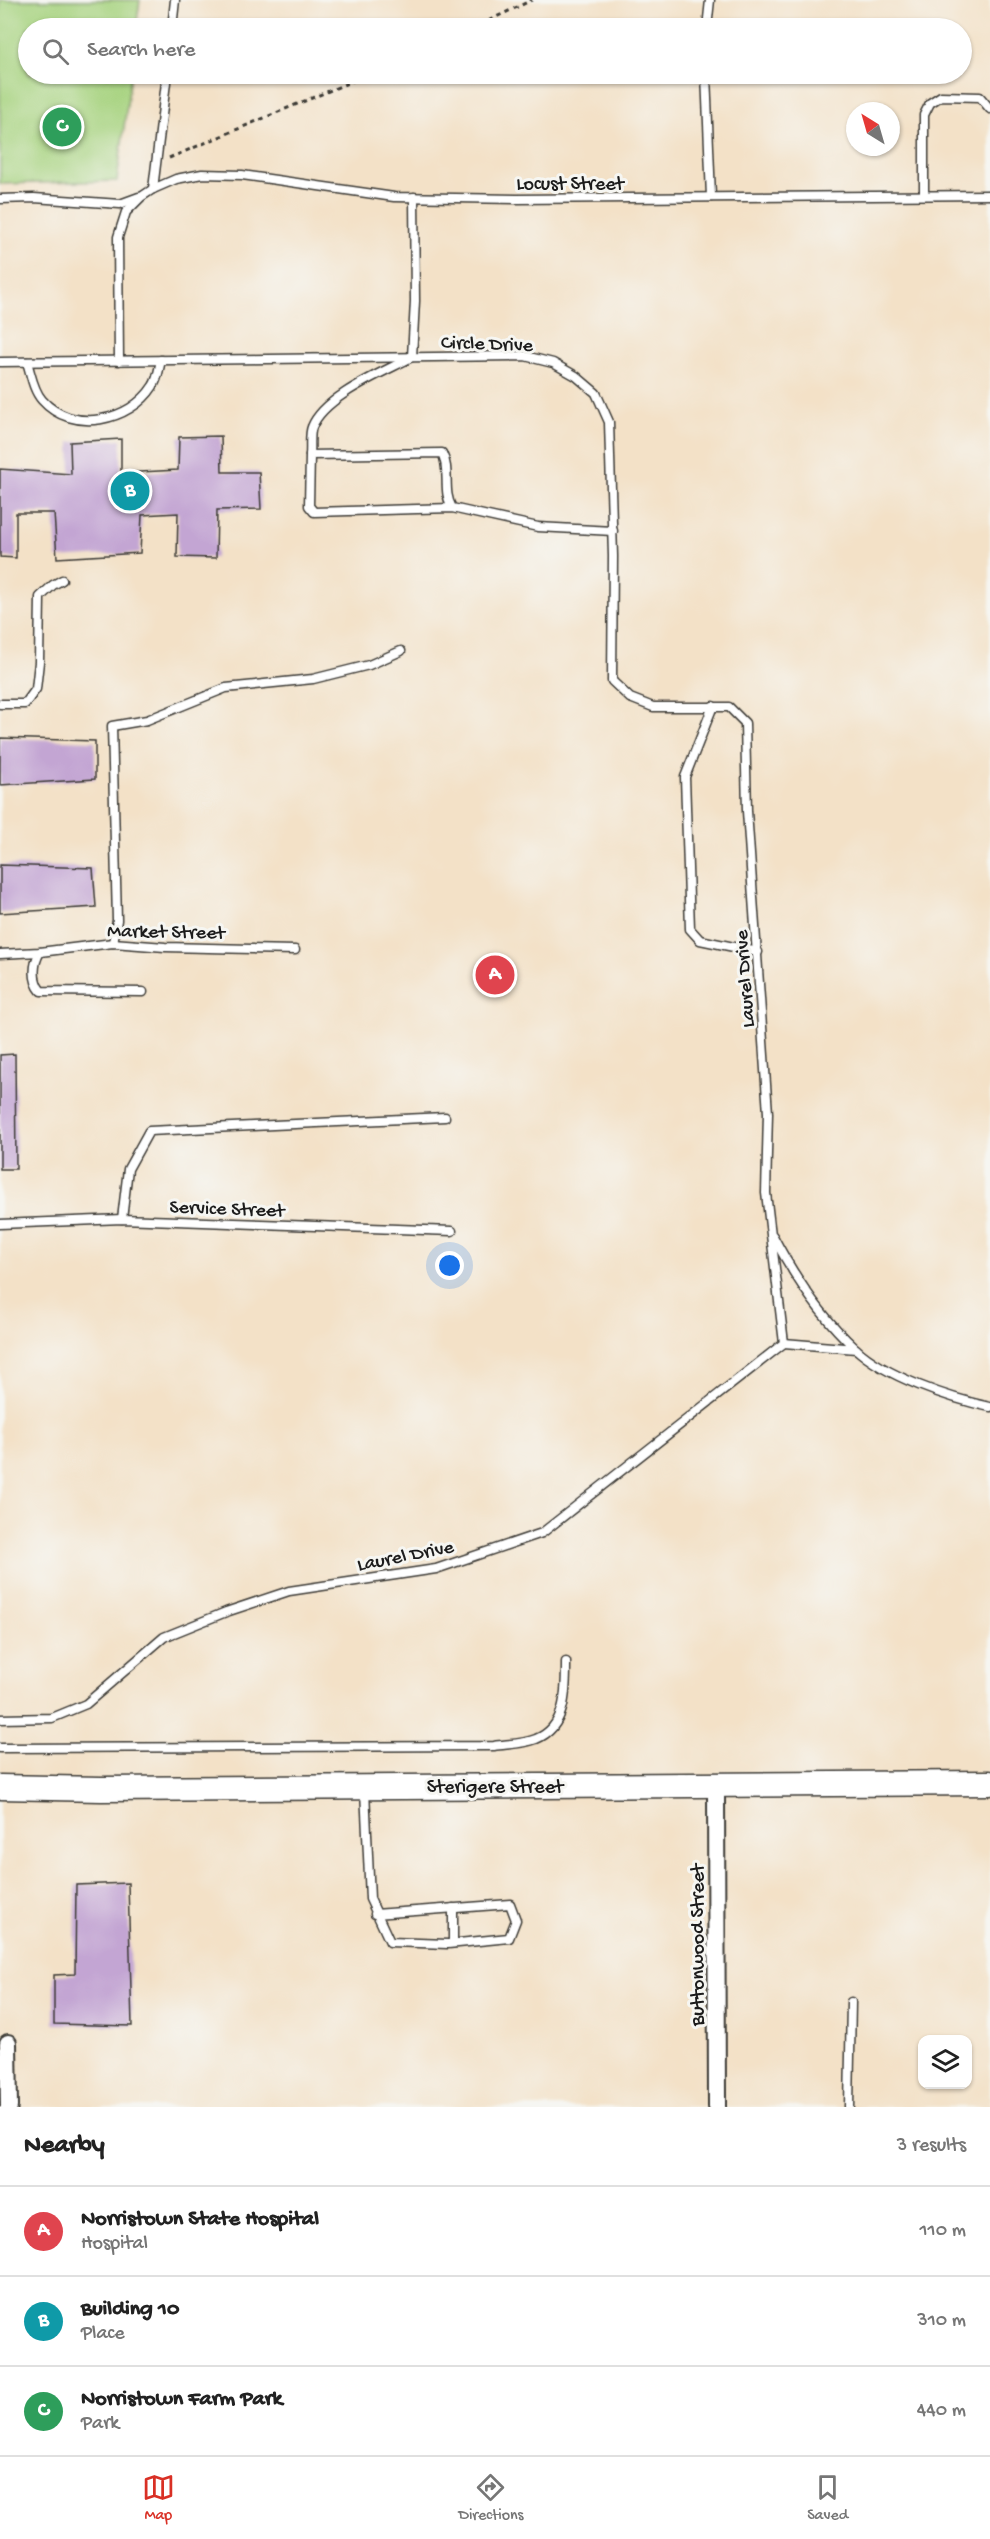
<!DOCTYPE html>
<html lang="en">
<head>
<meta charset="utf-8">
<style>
  :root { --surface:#fff; --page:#f6f6f6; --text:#222; --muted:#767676; --line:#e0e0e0; --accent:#d93025 }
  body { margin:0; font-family:"Gochi Hand",sans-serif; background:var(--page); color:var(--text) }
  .controls { position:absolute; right:18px; bottom:18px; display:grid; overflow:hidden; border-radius:12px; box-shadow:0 2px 4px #0004 }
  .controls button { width:54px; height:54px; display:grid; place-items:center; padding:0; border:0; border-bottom:2px solid var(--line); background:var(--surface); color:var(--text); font:30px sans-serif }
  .compass { position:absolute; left:846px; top:102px; width:54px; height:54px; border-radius:50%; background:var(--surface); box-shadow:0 2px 4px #0004; rotate:323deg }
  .you { position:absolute; left:450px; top:1266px; width:21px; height:21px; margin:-15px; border:4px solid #fff; border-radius:50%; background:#1a73e8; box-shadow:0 0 0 9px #1a73e833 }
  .badge { display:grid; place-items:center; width:39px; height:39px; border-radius:50%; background:var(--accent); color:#fff; font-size:20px; font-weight:700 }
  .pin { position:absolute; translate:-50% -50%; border:3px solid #fff; box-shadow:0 2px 6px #0006 }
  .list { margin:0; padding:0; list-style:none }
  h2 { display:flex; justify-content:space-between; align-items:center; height:78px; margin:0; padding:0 24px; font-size:26px }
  h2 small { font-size:20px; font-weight:400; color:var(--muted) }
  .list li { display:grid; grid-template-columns:39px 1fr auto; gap:18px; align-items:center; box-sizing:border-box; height:90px; padding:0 24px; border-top:2px solid var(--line) }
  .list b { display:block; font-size:22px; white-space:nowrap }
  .list p { margin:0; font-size:20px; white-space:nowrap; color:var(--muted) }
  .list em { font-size:20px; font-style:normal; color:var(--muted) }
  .icon { flex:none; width:33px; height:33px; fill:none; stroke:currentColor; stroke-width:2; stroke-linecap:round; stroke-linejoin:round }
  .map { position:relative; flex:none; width:990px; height:2107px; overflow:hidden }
  .search { position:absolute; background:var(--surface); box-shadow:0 2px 4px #0004; left:18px; right:18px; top:18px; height:66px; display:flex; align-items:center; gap:15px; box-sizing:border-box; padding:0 21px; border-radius:33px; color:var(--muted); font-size:22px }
  .sheet { height:348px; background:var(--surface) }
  nav { display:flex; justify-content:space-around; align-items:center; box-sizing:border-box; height:84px; border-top:2px solid var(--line); background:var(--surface); font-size:16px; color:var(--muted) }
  nav a { display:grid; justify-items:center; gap:3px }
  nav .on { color:var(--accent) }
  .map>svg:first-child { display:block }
  .green { fill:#a7d380; stroke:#62784e; stroke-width:1.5 }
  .building { fill:#c3a5d3 }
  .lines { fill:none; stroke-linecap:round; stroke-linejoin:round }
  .lane-casing { stroke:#3c3a36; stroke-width:11 }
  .street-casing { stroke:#3c3a36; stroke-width:20 }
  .secondary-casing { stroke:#3c3a36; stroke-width:27 }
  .path { stroke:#3c3a36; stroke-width:3; stroke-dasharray:4.5 4.5; stroke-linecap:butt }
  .lane { stroke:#fff; stroke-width:8 }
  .street { stroke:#fff; stroke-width:16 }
  .secondary { stroke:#fff; stroke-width:24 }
  .labels { text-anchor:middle; stroke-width:6; stroke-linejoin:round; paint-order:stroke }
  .street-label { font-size:20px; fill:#1c1c1c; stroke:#f6f6f2 }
</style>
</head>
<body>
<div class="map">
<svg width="990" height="2107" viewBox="0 0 990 2107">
  <rect width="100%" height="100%" fill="#f6f6f2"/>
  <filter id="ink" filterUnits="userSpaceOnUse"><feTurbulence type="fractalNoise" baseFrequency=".0167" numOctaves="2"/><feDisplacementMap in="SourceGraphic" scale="12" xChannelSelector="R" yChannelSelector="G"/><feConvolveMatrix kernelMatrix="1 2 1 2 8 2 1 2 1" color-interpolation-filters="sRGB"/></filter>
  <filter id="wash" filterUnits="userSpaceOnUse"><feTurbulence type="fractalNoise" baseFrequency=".008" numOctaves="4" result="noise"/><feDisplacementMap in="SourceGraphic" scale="24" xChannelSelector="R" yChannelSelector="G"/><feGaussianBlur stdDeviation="1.35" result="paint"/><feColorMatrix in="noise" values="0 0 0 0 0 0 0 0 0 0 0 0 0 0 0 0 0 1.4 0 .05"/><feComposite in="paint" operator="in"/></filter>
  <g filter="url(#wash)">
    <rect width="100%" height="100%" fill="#f3e1c7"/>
    <polygon class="green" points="0,0 140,0 136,28 28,28 28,74 131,74 117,181 0,184"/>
    <g id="blocks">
      <g class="building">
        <polygon points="221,436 222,472 259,472 261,509 217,510 216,558 177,557 178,513 142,515 140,553 57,558 54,513 16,513 16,558 0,557 0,469 71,474 70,442 121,439 121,473 178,470 179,437"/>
        <polygon points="0,738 95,741 95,779 0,785"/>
        <polygon points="0,865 93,868 96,907 0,913"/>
        <polygon points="15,1054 16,1169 0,1169 0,1055"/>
        <polygon points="128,1883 132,2026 54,2024 54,1975 75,1974 76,1885"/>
      </g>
    </g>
  </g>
  <g filter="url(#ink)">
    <use href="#blocks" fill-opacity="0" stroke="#3c3a36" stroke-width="1.5"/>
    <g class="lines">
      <g class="lane-casing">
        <g id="lane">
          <polyline points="172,28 175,0"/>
          <polyline points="707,28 710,0"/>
          <polyline points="706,74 711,197"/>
          <polyline points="153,189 167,74"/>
          <polyline points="924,195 924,115 930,103 941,96 980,97 990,109"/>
          <polyline points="0,199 34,198 120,204 139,197"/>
          <polyline points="119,361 118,237 126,212 141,197 153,189 176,179 202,174 242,175 394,197 517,199 990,195"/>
          <polyline points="0,362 525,356 553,363 576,376 596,393 609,422 613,556 612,681 630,698 653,707 729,707 745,723 747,811 768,1113 766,1193 784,1343 542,1533 436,1569 289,1591 226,1612 164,1637 86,1704 52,1718 0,1719"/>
          <path d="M27 362C31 374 33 390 42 400 72 434 130 422 153 386 158 379 159 368 161 360"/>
          <path d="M310 455C311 447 309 434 312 427 324 396 384 372 412 357L415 301 414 197"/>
          <path d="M452 508 314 512 309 506 310 455 442 453C451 470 442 491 452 508L538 527 613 531"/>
          <polyline points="0,704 25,704 36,689 39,662 40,597 53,585 62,580"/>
          <polyline points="713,706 685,777 690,929 700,940 758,952"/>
          <polyline points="113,943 117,920 112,726 147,720 226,688 313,679 369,665 401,651"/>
          <path d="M40 952C33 964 32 980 41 991L143 992"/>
          <polyline points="0,954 40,952 113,943 165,947 295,950"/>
          <polyline points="122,1219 128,1169 149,1131 445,1117"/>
          <polyline points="0,1224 122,1219 452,1231"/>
          <path d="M773 1236C794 1276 821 1317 855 1348 886 1377 949 1398 990 1407"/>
          <polyline points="784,1343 856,1349"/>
          <path d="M0 1748 494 1746C508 1744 524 1744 536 1739 567 1727 566 1690 566 1662"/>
          <polyline points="365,1790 370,1899 390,1942 448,1944 509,1938 516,1920 510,1904 375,1914"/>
          <polyline points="453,1943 453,1908"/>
          <polyline points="849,2107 851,2002"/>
        </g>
      </g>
      <g class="street-casing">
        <g id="street">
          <polyline points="716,1783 717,2107"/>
          <polyline points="8,2043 9,2107"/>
        </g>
      </g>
      <g class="secondary-casing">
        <polyline id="secondary" points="0,1787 101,1789 990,1783"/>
      </g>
      <g class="path">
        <polyline points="473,28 532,0"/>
        <polyline points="169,158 369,74"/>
      </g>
      <use href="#lane" class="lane"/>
      <use href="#street" class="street"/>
      <use href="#secondary" class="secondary"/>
    </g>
  </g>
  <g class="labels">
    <g class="street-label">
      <text x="570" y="189">Locust Street</text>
      <text transform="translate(487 342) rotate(2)" y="7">Circle Drive</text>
      <text transform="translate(166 930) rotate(1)" y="7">Market Street</text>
      <text transform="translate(743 979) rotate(-94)" y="7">Laurel Drive</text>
      <text transform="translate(227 1207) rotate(2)" y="7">Service Street</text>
      <text transform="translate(405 1554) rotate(-11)" y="7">Laurel Drive</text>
      <text x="495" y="1792">Sterigere Street</text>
      <text transform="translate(696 1945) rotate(-90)" y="7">Buttonwood Street</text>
    </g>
  </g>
</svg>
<div class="controls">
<button><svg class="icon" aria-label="layers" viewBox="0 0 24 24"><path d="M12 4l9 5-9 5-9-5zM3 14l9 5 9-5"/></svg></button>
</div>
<svg class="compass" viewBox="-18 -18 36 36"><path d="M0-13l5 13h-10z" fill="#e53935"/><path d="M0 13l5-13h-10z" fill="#767676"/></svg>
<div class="you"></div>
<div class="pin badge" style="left:495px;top:975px;background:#e0444e">A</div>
<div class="pin badge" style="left:130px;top:491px;background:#0f9aa8">B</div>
<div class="pin badge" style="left:62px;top:127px;background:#2e9e5b">C</div>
<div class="search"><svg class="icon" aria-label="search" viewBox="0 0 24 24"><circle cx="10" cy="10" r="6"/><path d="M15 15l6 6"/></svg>Search here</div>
</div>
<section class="sheet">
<h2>Nearby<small>3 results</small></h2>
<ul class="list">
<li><span class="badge" style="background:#e0444e">A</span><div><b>Norristown State Hospital</b><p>Hospital</p></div><em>110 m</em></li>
<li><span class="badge" style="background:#0f9aa8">B</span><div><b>Building 10</b><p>Place</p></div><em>310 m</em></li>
<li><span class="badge" style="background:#2e9e5b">C</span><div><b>Norristown Farm Park</b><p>Park</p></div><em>440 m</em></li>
</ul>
</section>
<nav>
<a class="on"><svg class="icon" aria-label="map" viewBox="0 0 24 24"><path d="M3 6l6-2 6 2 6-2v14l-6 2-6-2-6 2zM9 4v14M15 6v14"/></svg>Map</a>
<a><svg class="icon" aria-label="directions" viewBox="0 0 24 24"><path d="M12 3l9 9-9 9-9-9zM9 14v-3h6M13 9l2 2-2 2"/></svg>Directions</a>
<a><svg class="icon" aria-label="saved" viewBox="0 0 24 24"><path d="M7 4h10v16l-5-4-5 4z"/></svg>Saved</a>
</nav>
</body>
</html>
